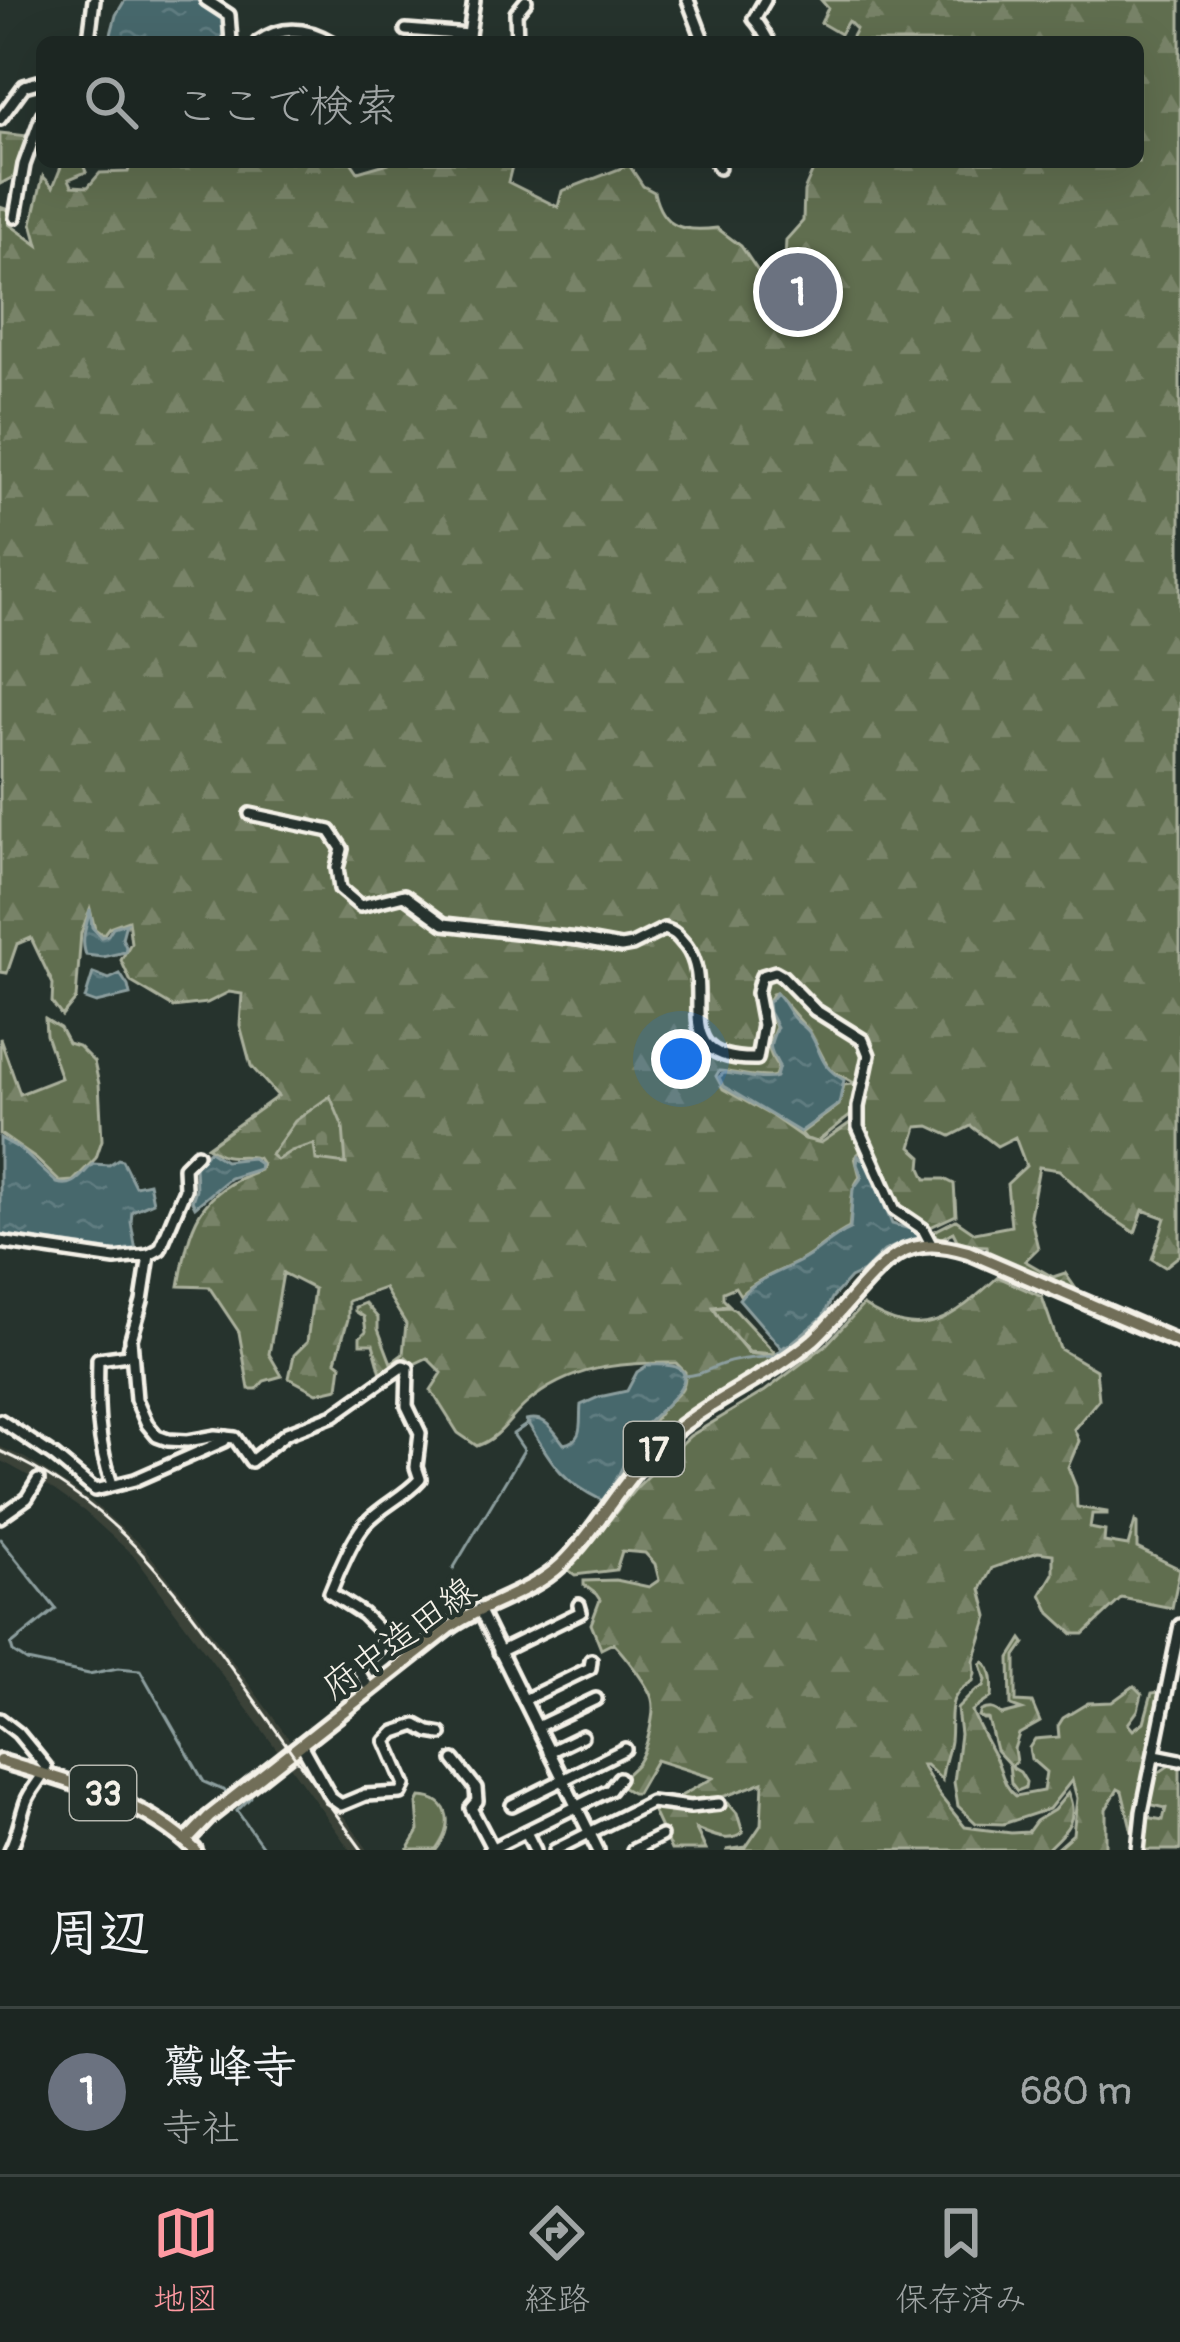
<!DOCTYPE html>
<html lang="ja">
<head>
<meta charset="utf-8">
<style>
  :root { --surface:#1c2622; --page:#29322f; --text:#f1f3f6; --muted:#a0a5a5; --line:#3a4340; --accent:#ff9aa2 }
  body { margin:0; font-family:Pangolin,"Klee One",sans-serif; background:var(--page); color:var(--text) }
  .you { position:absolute; left:681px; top:1059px; width:42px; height:42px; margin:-30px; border:9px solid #fff; border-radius:50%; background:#1a73e8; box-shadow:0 0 0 18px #1a73e833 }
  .badge { display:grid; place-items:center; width:78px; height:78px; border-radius:50%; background:var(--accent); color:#fff; font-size:39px; font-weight:700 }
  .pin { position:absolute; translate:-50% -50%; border:6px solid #fff; box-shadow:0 3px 12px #0006 }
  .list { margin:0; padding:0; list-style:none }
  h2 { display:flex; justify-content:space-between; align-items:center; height:156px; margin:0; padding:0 48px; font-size:51px }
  h2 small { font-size:39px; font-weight:400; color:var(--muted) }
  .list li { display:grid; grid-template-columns:78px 1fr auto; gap:36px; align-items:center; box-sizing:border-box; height:168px; padding:0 48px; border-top:3px solid var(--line) }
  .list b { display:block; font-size:45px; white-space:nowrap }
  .list p { margin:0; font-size:39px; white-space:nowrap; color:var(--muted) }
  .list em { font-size:39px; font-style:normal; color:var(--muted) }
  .icon { flex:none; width:66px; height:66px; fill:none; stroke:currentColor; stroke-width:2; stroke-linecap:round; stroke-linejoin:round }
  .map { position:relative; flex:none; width:1180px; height:1850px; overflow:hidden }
  .search { position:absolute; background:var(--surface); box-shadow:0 12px 48px #0002; left:36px; right:36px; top:36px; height:132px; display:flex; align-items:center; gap:30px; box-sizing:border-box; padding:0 42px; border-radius:18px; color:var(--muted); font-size:45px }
  .sheet { height:324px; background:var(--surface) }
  nav { display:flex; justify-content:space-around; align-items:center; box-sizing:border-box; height:168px; border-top:3px solid var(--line); background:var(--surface); font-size:33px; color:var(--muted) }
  nav a { display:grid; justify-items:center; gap:6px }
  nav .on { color:var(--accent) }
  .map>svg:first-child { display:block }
  .built { fill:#3b4239 }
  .grass { fill:url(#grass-tufts); stroke:#aab09c; stroke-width:3 }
  .forest { fill:url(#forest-firs); stroke:#aab09c; stroke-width:3 }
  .cemetery { fill:url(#cemetery-stones); stroke:#aab09c; stroke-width:3 }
  .water { fill:url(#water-ripples); stroke:#8c9e9e; stroke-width:3 }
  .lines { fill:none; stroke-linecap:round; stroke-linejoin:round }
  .stream { stroke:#8c9e9e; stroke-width:3 }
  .minor-casing { stroke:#f4f1e8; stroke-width:18 }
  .major-casing { stroke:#f4f1e8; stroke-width:20 }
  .minor { stroke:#26332d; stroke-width:9 }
  .major { stroke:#716e59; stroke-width:10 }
  .rail { stroke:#f4f1e8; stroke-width:3 }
  .labels { text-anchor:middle; stroke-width:9; stroke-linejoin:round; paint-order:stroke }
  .shield { fill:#26332d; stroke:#b6b8b0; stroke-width:3 }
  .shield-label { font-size:33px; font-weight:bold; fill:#f4f1e8 }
  .street-label { font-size:36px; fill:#f4f1e8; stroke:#26332d }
</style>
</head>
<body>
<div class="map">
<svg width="1180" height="1850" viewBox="0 0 1180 1850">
  <defs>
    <pattern id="grass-tufts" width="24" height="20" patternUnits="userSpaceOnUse" patternTransform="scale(3)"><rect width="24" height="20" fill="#616e4f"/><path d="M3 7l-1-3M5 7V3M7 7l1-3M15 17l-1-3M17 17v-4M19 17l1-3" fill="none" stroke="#788368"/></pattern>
    <pattern id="forest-firs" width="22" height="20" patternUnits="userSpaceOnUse" patternTransform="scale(3)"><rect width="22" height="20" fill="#616e4f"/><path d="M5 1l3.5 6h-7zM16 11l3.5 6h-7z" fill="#788368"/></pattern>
    <pattern id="cemetery-stones" width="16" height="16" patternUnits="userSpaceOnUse" patternTransform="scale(3)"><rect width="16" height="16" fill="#616e4f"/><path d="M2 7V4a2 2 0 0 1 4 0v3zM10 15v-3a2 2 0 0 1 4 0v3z" fill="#788368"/></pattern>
    <pattern id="water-ripples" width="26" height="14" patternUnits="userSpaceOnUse" patternTransform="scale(3)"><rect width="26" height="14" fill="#46676c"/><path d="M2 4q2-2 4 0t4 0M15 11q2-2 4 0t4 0" fill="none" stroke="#617d81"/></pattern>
  </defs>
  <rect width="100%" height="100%" fill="#26332d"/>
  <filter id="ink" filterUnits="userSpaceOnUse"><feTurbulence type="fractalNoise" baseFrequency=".00833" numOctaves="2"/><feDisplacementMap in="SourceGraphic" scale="24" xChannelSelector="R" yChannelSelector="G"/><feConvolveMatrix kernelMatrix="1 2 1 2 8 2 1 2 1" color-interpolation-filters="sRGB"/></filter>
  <g filter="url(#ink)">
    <g class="built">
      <polygon points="0,1447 25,1458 91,1501 144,1548 197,1613 294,1746 281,1755 135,1557 84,1511 54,1490 0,1460"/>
      <polygon points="301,1757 368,1850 350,1850 290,1766"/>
    </g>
    <g class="grass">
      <polygon points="851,1084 856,1087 850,1116 817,1142 806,1139 801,1133 839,1105 844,1085"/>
      <polygon points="730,1307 735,1310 776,1354 749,1352 719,1318 714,1308"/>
    </g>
    <g class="forest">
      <path d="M821 0H1180V1255L1165 1267 1152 1259 1165 1218 1143 1210 1135 1233 1105 1213 1059 1170 1039 1167 1030 1215 1038 1248 1025 1261 1053 1277 1065 1273 1076 1289 1075 1292 988 1254 987 1246 969 1245 957 1240 953 1232 940 1239 933 1232 956 1220 975 1233 1011 1226 1007 1184 1026 1166 1015 1137 997 1146 971 1126 951 1136 929 1126 917 1127 911 1147 922 1157 921 1168 926 1179H944L954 1184 956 1215 928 1228 901 1210 894 1201 860 1119 865 1089 829 1069 810 1032 776 993 772 994C764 1008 770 1014 776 1027 768 1046 765 1048 778 1067L775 1076C765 1080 734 1072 719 1071L716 1076 723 1089 772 1116 805 1139 821 1143 853 1121 862 1150 855 1157 860 1177C849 1189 852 1211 849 1228 831 1236 818 1252 800 1261 779 1272 758 1278 740 1295L735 1287 723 1292V1299L729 1305 713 1307C722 1326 737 1337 748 1353L773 1356 774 1359 656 1436 610 1493 642 1430C655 1424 655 1417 664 1407 676 1394 686 1392 685 1372L676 1363C621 1362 569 1366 526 1404 509 1419 500 1438 477 1446L458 1433 431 1390 442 1373 427 1358 414 1364 406 1357 401 1365 382 1377 373 1344H360V1337L366 1331 364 1317 355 1311V1307L365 1303 378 1318V1329L391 1363 403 1354 406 1324 384 1288 348 1301V1319L336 1361 341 1365 338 1388 317 1393 289 1378 294 1355 307 1342 314 1289 283 1273 269 1354 282 1376 264 1381 257 1389H249L239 1332 209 1287 179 1286C190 1224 197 1193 260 1170L262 1164 258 1158C233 1152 234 1164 207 1147L278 1096 251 1066 240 1025 242 994 229 992 207 1003 173 1007 131 982 121 960 131 943 128 920 109 927 103 935 95 929 90 909 81 933 76 999 62 1016 52 1003 53 984 31 938 17 944 7 973 0 972V207L9 210V224L38 245 32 223 43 176 53 187 63 162H82L86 172 69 179 72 186 88 187 100 173 128 172 131 162H351L358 172 392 162H513L508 182 558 207 562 191 629 165 643 186 654 192C662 229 684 232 717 228L741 246 766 283 784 278 786 240 803 221 804 191 813 170 814 162H1138V42H849L856 29 848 21 840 34 821 23 828 8Z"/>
      <polygon points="0,133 28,136 15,176 0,184"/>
      <polygon points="45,1019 60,1028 68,1043 78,1046 94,1062 99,1084 102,1140 96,1158 73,1181 60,1182 36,1159 0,1134 0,1038 20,1094 61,1078 46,1035"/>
      <path d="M998 1277 1042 1297 1060 1349 1096 1370 1099 1399 1074 1429 1079 1441 1068 1467 1076 1487 1077 1507 1107 1512V1514H1092L1090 1528 1105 1531 1104 1542 1128 1546 1135 1521 1137 1523V1548L1180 1569 1172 1608 1122 1598 1084 1634H1073L1050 1613 1041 1594 1053 1574V1554L1038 1552 992 1568 981 1589 988 1616 974 1661 975 1673 973 1681C944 1697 953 1713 950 1741 948 1755 942 1766 942 1780L926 1765H922L940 1796 965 1827 1011 1833 1028 1832 1036 1821 1054 1810 1068 1793C1080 1821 1065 1832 1046 1850H726L746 1847 761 1825 763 1782C732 1794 706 1806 672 1801L713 1778 656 1760 637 1793H632L618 1785C623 1775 630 1772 637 1764 646 1752 656 1713 652 1699 649 1686 623 1653 613 1643L601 1649 591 1624 600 1600 596 1594 584 1585V1581L616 1580 649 1587 659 1580 655 1564 645 1553 622 1551 616 1570 575 1575 568 1570 636 1488 690 1436 765 1391 826 1345 863 1305C922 1344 952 1319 998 1277Z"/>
      <path d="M1022 1639 1025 1643 1016 1656V1702L1032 1703 1040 1722 1019 1734 1014 1749 1016 1762 1012 1765 1013 1768 1020 1772 1026 1782 1025 1788 1017 1791 1011 1783 1009 1764 996 1750 988 1719H983L979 1716 981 1711C990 1707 995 1708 1002 1715L1022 1710 1011 1706 1010 1658Z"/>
      <path d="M984 1662C994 1670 993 1685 992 1697L972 1711C979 1729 988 1743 996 1759 1003 1774 1003 1786 1016 1796L1043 1791 1046 1772 1031 1759 1029 1748 1035 1739 1059 1737 1058 1726 1063 1718 1088 1703 1112 1702 1134 1686 1142 1694 1138 1710 1128 1724 1133 1730 1144 1722 1152 1693 1159 1692 1132 1832 1122 1791 1118 1789 1106 1809V1850H1055L1073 1834 1077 1798 1072 1780 1049 1809 1003 1824 976 1823 958 1806 954 1782 960 1734 957 1709 975 1691 984 1686 986 1680 981 1664Z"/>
      <path d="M1174 1763 1180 1765V1850H1142L1146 1817 1163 1820 1166 1808 1149 1804C1153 1781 1152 1774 1174 1763Z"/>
      <path d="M420 1797C453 1798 453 1829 436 1850H408L419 1831 417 1803Z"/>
      <path d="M728 1803 737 1813 743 1833C728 1844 713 1835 696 1829L706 1850H671L651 1807 714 1808Z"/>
    </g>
    <polygon class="cemetery" points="330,1096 343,1127 346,1164 316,1160 314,1144 291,1151 277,1160 271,1155 295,1121"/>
    <g class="water">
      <polygon points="125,0 200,0 226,19 228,42 109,42 116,15"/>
      <path d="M90 909 92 927 101 937 108 935 113 927 126 923 122 938 126 947 125 952 103 957 86 955C80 938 87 926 90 909Z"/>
      <polygon points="93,973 109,979 120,974 128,986 130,995 96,1003 85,999"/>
      <path d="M776 993C784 1001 787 1010 794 1018 798 1023 805 1026 809 1032 823 1053 818 1065 844 1080L839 1104 800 1132 723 1086 719 1077 724 1073C739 1074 764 1082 776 1077L779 1066C768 1046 768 1048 777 1027L769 1012 768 1003Z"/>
      <path d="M0 1138 20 1149 57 1183C75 1189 81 1174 93 1164L109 1165 118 1159 122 1160 135 1186 149 1183 153 1202 132 1211 131 1222 136 1251 128 1253 0 1234Z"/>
      <polygon points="209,1151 225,1161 252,1158 260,1164 259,1169 230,1178 195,1207 192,1201 196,1189 195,1165"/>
      <path d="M858 1156 867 1163 892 1224 921 1232 920 1240 904 1242 884 1251 863 1272 850 1278 832 1298 823 1317 783 1350 739 1299C754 1280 778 1273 799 1262 818 1253 831 1237 850 1229L853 1189 862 1177 857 1164Z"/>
      <path d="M648 1365C726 1360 657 1412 638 1432 633 1438 633 1443 630 1450 623 1467 613 1487 603 1501 557 1478 552 1462 526 1420 546 1415 553 1430 564 1444 585 1440 579 1422 581 1405L599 1397 627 1391 637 1372Z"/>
    </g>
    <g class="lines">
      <g class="stream">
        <path d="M683 1376C703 1375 705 1370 723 1364 740 1358 757 1358 775 1356L785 1346"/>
        <polyline points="0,1539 56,1609 11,1645 13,1652 27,1661 89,1674 118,1668 140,1670 204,1782 227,1792"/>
        <polyline points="453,1569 524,1450 513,1434 529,1423"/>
        <polyline points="412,1666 465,1627"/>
        <polyline points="237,1811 251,1797 249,1794 303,1753"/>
        <polyline points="237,1811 265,1850"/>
      </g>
      <g class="minor-casing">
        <g id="minor">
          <polyline points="206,0 229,15 231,42"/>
          <polyline points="688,0 704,42"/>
          <path d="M765 0 754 19C761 26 764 34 769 42"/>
          <polyline points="406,30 469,35"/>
          <polyline points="84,42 89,39 94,0"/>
          <path d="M258 42C282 25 307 28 331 42"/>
          <polyline points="468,42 474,0"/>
          <polyline points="517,42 516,13 526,1"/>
          <polyline points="0,119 24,86 42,81"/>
          <polyline points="716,162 719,168"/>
          <polyline points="15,217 24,165 42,115"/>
          <path d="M250 814 330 831 342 849 337 868 340 889 360 906 404 895 444 924 577 939 621 947 632 945 664 929C676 932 678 937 686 946 719 989 662 1061 757 1059L763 1025 757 993 760 981 762 976 775 972 782 976 815 1010 863 1040 869 1055 858 1107V1127L895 1210 923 1229 931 1244"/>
          <path d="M0 1242 115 1259 149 1255 142 1301 131 1339 136 1399 147 1424 157 1436 168 1440 187 1441 215 1436 235 1438 251 1461 287 1433 334 1415 403 1366 408 1368 407 1406 420 1433 416 1467 420 1479C404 1497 383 1505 367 1522 354 1535 337 1575 330 1593L363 1614 385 1636 384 1643 357 1668 370 1690"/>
          <polyline points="149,1255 160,1249 185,1189 184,1167 197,1154"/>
          <polyline points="0,1420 54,1456 95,1490 135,1480 224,1441 226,1437"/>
          <path d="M112 1484C97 1443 97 1402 98 1359L128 1355 130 1345"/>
          <polyline points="0,1517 27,1498 38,1480"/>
          <polyline points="479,1609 598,1850"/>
          <polyline points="499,1652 581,1612 579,1605"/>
          <polyline points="524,1700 590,1668 591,1660"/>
          <path d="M0 1719 18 1733 46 1767C42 1780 31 1788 26 1802 20 1819 19 1832 10 1850"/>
          <polyline points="537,1727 596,1699"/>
          <polyline points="302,1746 331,1798 341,1805 365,1795 401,1793 405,1785 386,1741 395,1732 416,1725 429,1732 441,1734"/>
          <polyline points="549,1752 582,1736"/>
          <polyline points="1155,1755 1180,1760"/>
          <polyline points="454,1760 476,1788 477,1801 471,1808 492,1848"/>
          <polyline points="512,1805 625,1749"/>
          <polyline points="526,1832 535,1850"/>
          <polyline points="489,1850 610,1790 619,1778"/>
          <polyline points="555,1850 651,1802 690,1807 719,1804"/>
          <polyline points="633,1850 661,1836"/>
          <polyline points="1138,1850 1142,1812 1180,1625"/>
        </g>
      </g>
      <g class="major-casing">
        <g id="major">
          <path d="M0 1761C68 1782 143 1799 195 1850"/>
          <path d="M186 1841 209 1817 449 1628C484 1603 530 1594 561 1565 596 1531 619 1485 654 1450 699 1404 764 1381 813 1340 840 1316 869 1272 897 1255 921 1241 943 1245 968 1252L1180 1343"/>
        </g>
      </g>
      <use href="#minor" class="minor"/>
      <use href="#major" class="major"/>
      <path class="rail" d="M0 1451C115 1502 173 1586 243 1684 283 1740 322 1795 362 1850"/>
    </g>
  </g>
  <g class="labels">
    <g class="shield">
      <rect x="624" y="1422" width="60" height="54" rx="9"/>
      <rect x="70" y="1766" width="66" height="54" rx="9"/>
    </g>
    <g class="shield-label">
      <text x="654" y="1461">17</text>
      <text x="103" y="1805">33</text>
    </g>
    <g class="street-label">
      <text transform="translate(398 1637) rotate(-36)" y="13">府中造田線</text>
    </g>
  </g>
</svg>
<div class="you"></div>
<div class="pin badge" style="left:798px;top:292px;background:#6b7280">1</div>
<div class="search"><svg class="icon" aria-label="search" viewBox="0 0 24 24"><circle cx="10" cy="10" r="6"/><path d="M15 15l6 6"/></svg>ここで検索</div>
</div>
<section class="sheet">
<h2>周辺<small></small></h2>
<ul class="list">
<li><span class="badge" style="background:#6b7280">1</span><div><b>鷲峰寺</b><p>寺社</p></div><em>680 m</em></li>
</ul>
</section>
<nav>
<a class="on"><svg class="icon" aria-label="map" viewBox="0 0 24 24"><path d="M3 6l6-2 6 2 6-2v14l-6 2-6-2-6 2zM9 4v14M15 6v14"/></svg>地図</a>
<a><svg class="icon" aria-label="directions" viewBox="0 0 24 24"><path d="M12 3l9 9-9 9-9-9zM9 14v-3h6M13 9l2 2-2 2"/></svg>経路</a>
<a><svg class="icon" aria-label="saved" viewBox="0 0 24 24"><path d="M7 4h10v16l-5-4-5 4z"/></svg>保存済み</a>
</nav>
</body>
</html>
